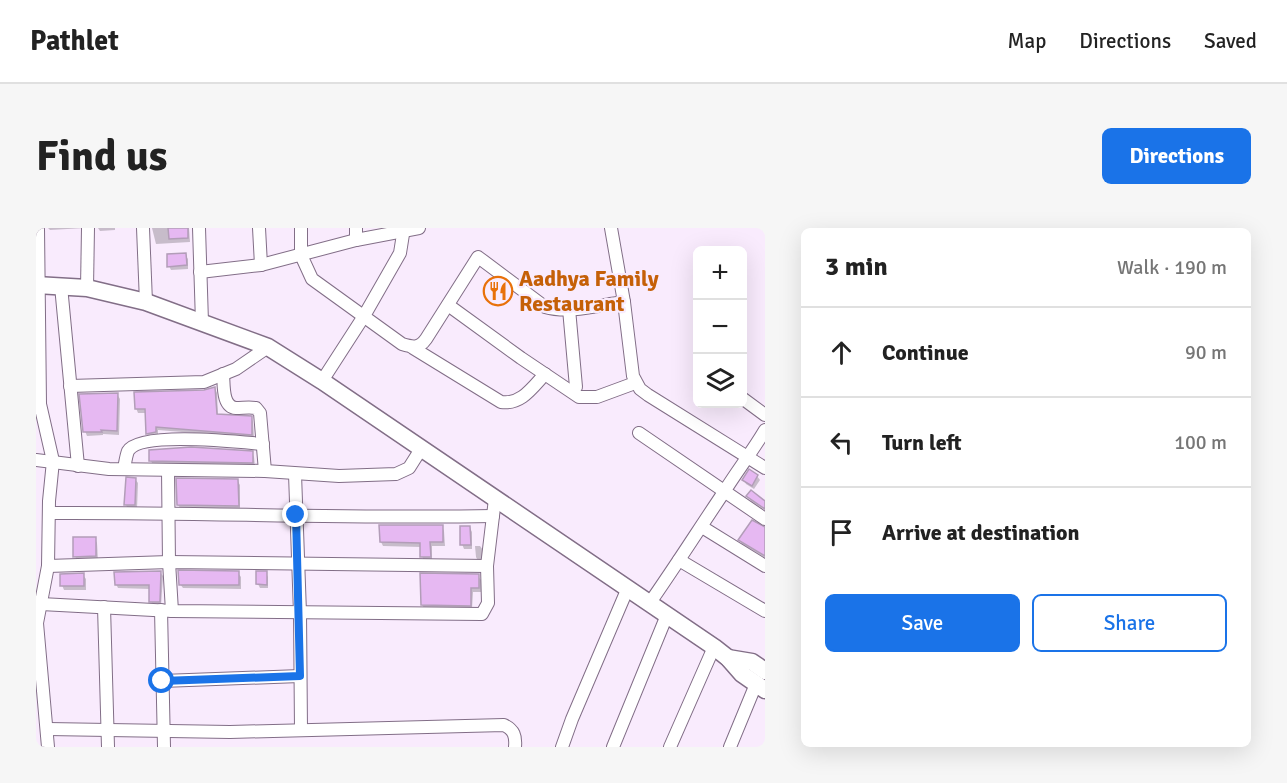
<!DOCTYPE html>
<html lang="en">
<head>
<meta charset="utf-8">
<style>
  :root { --surface:#fff; --page:#f6f6f6; --text:#222; --muted:#767676; --line:#e0e0e0; --accent:#1a73e8 }
  body { margin:0; font-family:Signika,sans-serif; background:var(--page); color:var(--text) }
  .controls { position:absolute; right:18px; top:18px; display:grid; overflow:hidden; border-radius:9px; box-shadow:0 6px 24px #0002 }
  .controls button { width:54px; height:54px; display:grid; place-items:center; padding:0; border:0; border-bottom:2px solid var(--line); background:var(--surface); color:var(--text); font:30px sans-serif }
  .stop { position:absolute; width:18px; height:18px; margin:-14px; border:4px solid #1a73e8; border-radius:50%; background:#fff }
  .stop.end { background:#1a73e8; border-color:#fff; box-shadow:0 2px 6px #0008 }
  .list { margin:0; padding:0; list-style:none }
  h2 { display:flex; justify-content:space-between; align-items:center; height:78px; margin:0; padding:0 24px; font-size:26px }
  h2 small { font-size:20px; font-weight:400; color:var(--muted) }
  .list li { display:grid; grid-template-columns:39px 1fr auto; gap:18px; align-items:center; box-sizing:border-box; height:90px; padding:0 24px; border-top:2px solid var(--line) }
  .list b { display:block; font-size:22px; white-space:nowrap }
  .list em { font-size:20px; font-style:normal; color:var(--muted) }
  .actions { display:flex; gap:12px; padding:18px 24px }
  .actions a { flex:1; padding:14px 0; border:2px solid var(--accent); border-radius:9px; text-align:center; font-size:21px; color:var(--accent) }
  .actions .main { background:var(--accent); color:#fff }
  .icon { flex:none; width:33px; height:33px; fill:none; stroke:currentColor; stroke-width:2; stroke-linecap:round; stroke-linejoin:round }
  .map { position:relative; flex:none; width:729px; height:519px; overflow:hidden; border-radius:9px }
  header { display:flex; align-items:center; gap:36px; box-sizing:border-box; height:84px; padding:0 30px; background:var(--surface); border-bottom:2px solid var(--line) }
  header strong { font-size:28px }
  nav { display:flex; gap:33px; margin-inline-start:auto; font-size:21px }
  .intro { display:flex; align-items:center; justify-content:space-between; box-sizing:border-box; height:144px; padding:0 36px }
  h1 { margin:0; font-size:42px }
  .button { padding:15px 27px; border-radius:9px; background:var(--accent); color:#fff; font-size:21px; font-weight:700 }
  main { display:flex; gap:36px; padding:0 36px }
  aside { flex:1; background:var(--surface); border-radius:9px; box-shadow:0 6px 24px #0002 }
  .map>svg:first-child { display:block }
  .shadow { fill:#0003 }
  .building { fill:#e6b8f2; stroke:#b29db8; stroke-width:1.5 }
  .lines { fill:none; stroke-linecap:round; stroke-linejoin:round }
  .minor-casing { stroke:#826e87; stroke-width:14 }
  .secondary-casing { stroke:#826e87; stroke-width:19 }
  .minor { stroke:#fff; stroke-width:12 }
  .secondary { stroke:#fff; stroke-width:16 }
  .route { stroke:#1a73e8; stroke-width:8 }
  .labels { text-anchor:middle; stroke-width:4.5; stroke-linejoin:round; paint-order:stroke }
  .food-label { font-size:22px; font-weight:bold; fill:#c56008; stroke:#f9ebfd; text-anchor:start }
</style>
</head>
<body>
<header>
<strong>Pathlet</strong>
<nav><a>Map</a><a>Directions</a><a>Saved</a></nav>
</header>
<div class="intro"><h1>Find us</h1><a class="button">Directions</a></div>
<main>
<div class="map">
<svg width="729" height="519" viewBox="0 0 729 519">
  <rect width="100%" height="100%" fill="#f9ebfd"/>
  <g class="shadow">
    <polygon points="12,0 49,0 14,2"/>
    <polygon points="62,0 79,0 79,2 64,3"/>
    <polygon points="116,0 153,0 154,14 120,16"/>
    <polygon points="149,27 152,31 152,41 135,42 133,38"/>
    <polygon points="179,161 181,165 182,188 215,189 217,194 218,210 122,202 122,208 114,210 111,206 110,185 102,185 100,180"/>
    <polygon points="81,166 84,171 83,207 67,206 67,207 51,208 49,203"/>
    <polygon points="216,225 218,229 219,238 117,237 115,233"/>
    <polygon points="721,248 724,252 718,261 710,256 708,252"/>
    <polygon points="99,251 102,255 101,281 92,281 90,277"/>
    <polygon points="142,252 201,252 204,257 204,282 145,281 142,277"/>
    <polygon points="712,268 729,274 729,282 715,273"/>
    <polygon points="406,298 408,303 409,318 396,318 396,333 388,333 386,328 385,319 347,318 345,314"/>
    <polygon points="434,300 436,304 436,321 428,321 426,316"/>
    <polygon points="729,301 729,330 706,316 704,312"/>
    <polygon points="59,311 61,315 62,332 41,333 39,328"/>
    <polygon points="439,318 444,318 447,322 445,333 442,333 440,329"/>
    <polygon points="124,344 127,348 125,378 117,377 115,373 114,361 82,360 80,356"/>
    <polygon points="202,345 205,349 205,361 147,360 144,356"/>
    <polygon points="230,345 232,349 232,360 224,360 222,356"/>
    <polygon points="47,347 50,351 50,362 28,362 26,357"/>
    <polygon points="442,348 445,352 445,364 437,364 436,381 389,381 386,377"/>
  </g>
  <g class="building">
    <polygon points="132,0 152,0 152,10 133,11"/>
    <polygon points="150,25 151,37 131,39 131,26"/>
    <polygon points="179,159 181,186 216,188 216,207 120,199 120,204 110,206 109,181 99,181 98,164 168,162"/>
    <polygon points="82,165 81,203 65,202 66,204 47,204 43,166"/>
    <polygon points="155,219 217,223 217,235 113,233 113,222"/>
    <polygon points="713,241 722,247 716,258 706,252"/>
    <polygon points="90,249 100,250 99,277 88,277"/>
    <polygon points="140,250 202,251 203,278 141,277"/>
    <polygon points="715,262 729,273 729,281 710,268"/>
    <polygon points="716,292 729,299 729,328 702,312"/>
    <polygon points="343,297 407,297 407,314 394,314 395,329 384,329 384,315 344,314"/>
    <polygon points="424,298 434,298 435,317 424,317"/>
    <polygon points="37,309 60,309 60,328 37,329"/>
    <polygon points="142,342 203,343 203,357 143,357"/>
    <polygon points="125,343 124,374 113,374 113,357 79,357 78,344"/>
    <polygon points="220,343 231,343 231,357 220,356"/>
    <polygon points="48,345 48,358 24,358 24,346"/>
    <polygon points="384,345 443,346 443,360 435,360 435,378 385,377"/>
  </g>
  <g class="lines">
    <g class="minor-casing">
      <g id="minor">
        <polyline points="107,0 110,74"/>
        <polyline points="163,0 166,94"/>
        <polyline points="223,0 225,37"/>
        <path d="M265 0V27L276 51 366 116C376 119 383 121 390 111L442 29 509 79C534 86 563 77 588 74"/>
        <polyline points="320,0 320,12"/>
        <polyline points="575,0 588,74 597,148 604,161 612,167 729,240"/>
        <polyline points="164,44 225,37 320,12 383,0"/>
        <polyline points="25,58 42,238"/>
        <polyline points="51,60 52,0"/>
        <polyline points="412,77 485,130 543,169 561,169 599,155"/>
        <polyline points="533,81 540,159"/>
        <path d="M377 120 465 174C485 177 496 160 509 146"/>
        <path d="M187 146C188 157 186 179 200 180 207 180 213 179 220 180L224 185 229 243"/>
        <polyline points="286,153 328,88 364,25 368,0"/>
        <polyline points="34,158 168,154 200,141 232,119"/>
        <polyline points="706,170 729,187"/>
        <polyline points="0,176 4,176 2,0"/>
        <polyline points="4,176 17,233 13,273 12,338 1,395 12,519"/>
        <polyline points="603,205 729,291"/>
        <polyline points="0,232 73,241 229,243 303,248 360,246 373,240 385,221"/>
        <path d="M88 241C89 236 90 228 92 223 104 203 204 214 227 216"/>
        <polyline points="132,242 133,334 136,383"/>
        <polyline points="259,246 264,385 265,502"/>
        <path d="M13 285C161 284 309 291 457 288"/>
        <polyline points="666,299 729,338"/>
        <polyline points="643,332 729,383"/>
        <polyline points="12,338 133,334 451,338"/>
        <polyline points="5,376 136,383 446,386 452,375 451,338 459,271"/>
        <path d="M613 376C639 339 663 301 688 264 701 243 716 224 729 202"/>
        <polyline points="68,379 72,519"/>
        <polyline points="125,382 128,519"/>
        <polyline points="126,453 264,448"/>
        <path d="M12 501 194 504 468 497C478 502 480 508 479 519"/>
        <polyline points="526,519 536,491 591,362"/>
        <polyline points="577,519 631,387"/>
        <polyline points="634,519 678,419"/>
        <polyline points="694,519 720,456"/>
      </g>
    </g>
    <g class="secondary-casing">
      <g id="secondary">
        <polyline points="0,57 51,60 110,74 232,119 286,153 678,419 692,430 706,446 729,462"/>
        <polyline points="692,430 716,434 729,443"/>
      </g>
    </g>
    <use href="#minor" class="minor"/>
    <use href="#secondary" class="secondary"/>
  </g>
  <g class="lines">
    <polyline class="route" points="126,453 264,448 260,287"/>
  </g>
  <defs>
    <g id="restaurant-ring" transform="scale(1.5)"><circle r="9.5" fill="#f9ebfd" stroke="#e8710a" stroke-width="1.5"/><path d="M-5-6h1v4h1v-4h1v4h1v-4h1v5L-1.5 .5V6h-2V.5L-5-1ZM5-6V6H3V1.5H1.5Q1.5-4 5-6Z" fill="#e8710a"/></g>
  </defs>
  <g fill-rule="evenodd">
    <use href="#restaurant-ring" x="462" y="63"/>
  </g>
  <g class="labels">
    <g class="food-label">
      <text x="483" y="58">Aadhya Family<tspan x="483" dy="25">Restaurant</tspan></text>
    </g>
  </g>
</svg>
<div class="controls">
<button>+</button>
<button>−</button>
<button><svg class="icon" aria-label="layers" viewBox="0 0 24 24"><path d="M12 4l9 5-9 5-9-5zM3 14l9 5 9-5"/></svg></button>
</div>
<div class="stop" style="left:126px;top:453px"></div>
<div class="stop end" style="left:260px;top:287px"></div>
</div>
<aside>
<h2>3 min<small>Walk · 190 m</small></h2>
<ul class="list">
<li><svg class="icon" aria-label="ahead" viewBox="0 0 24 24"><path d="M12 20V5M6 11l6-6 6 6"/></svg><div><b>Continue</b></div><em>90 m</em></li>
<li><svg class="icon" aria-label="left" viewBox="0 0 24 24"><path d="M17 20v-9H6M10 6l-5 5 5 5"/></svg><div><b>Turn left</b></div><em>100 m</em></li>
<li><svg class="icon" aria-label="arrive" viewBox="0 0 24 24"><path d="M6 21V4h12l-3 4 3 4H6"/></svg><div><b>Arrive at destination</b></div></li>
</ul>
<div class="actions"><a class="main">Save</a><a>Share</a></div>
</aside>
</main>
</body>
</html>
